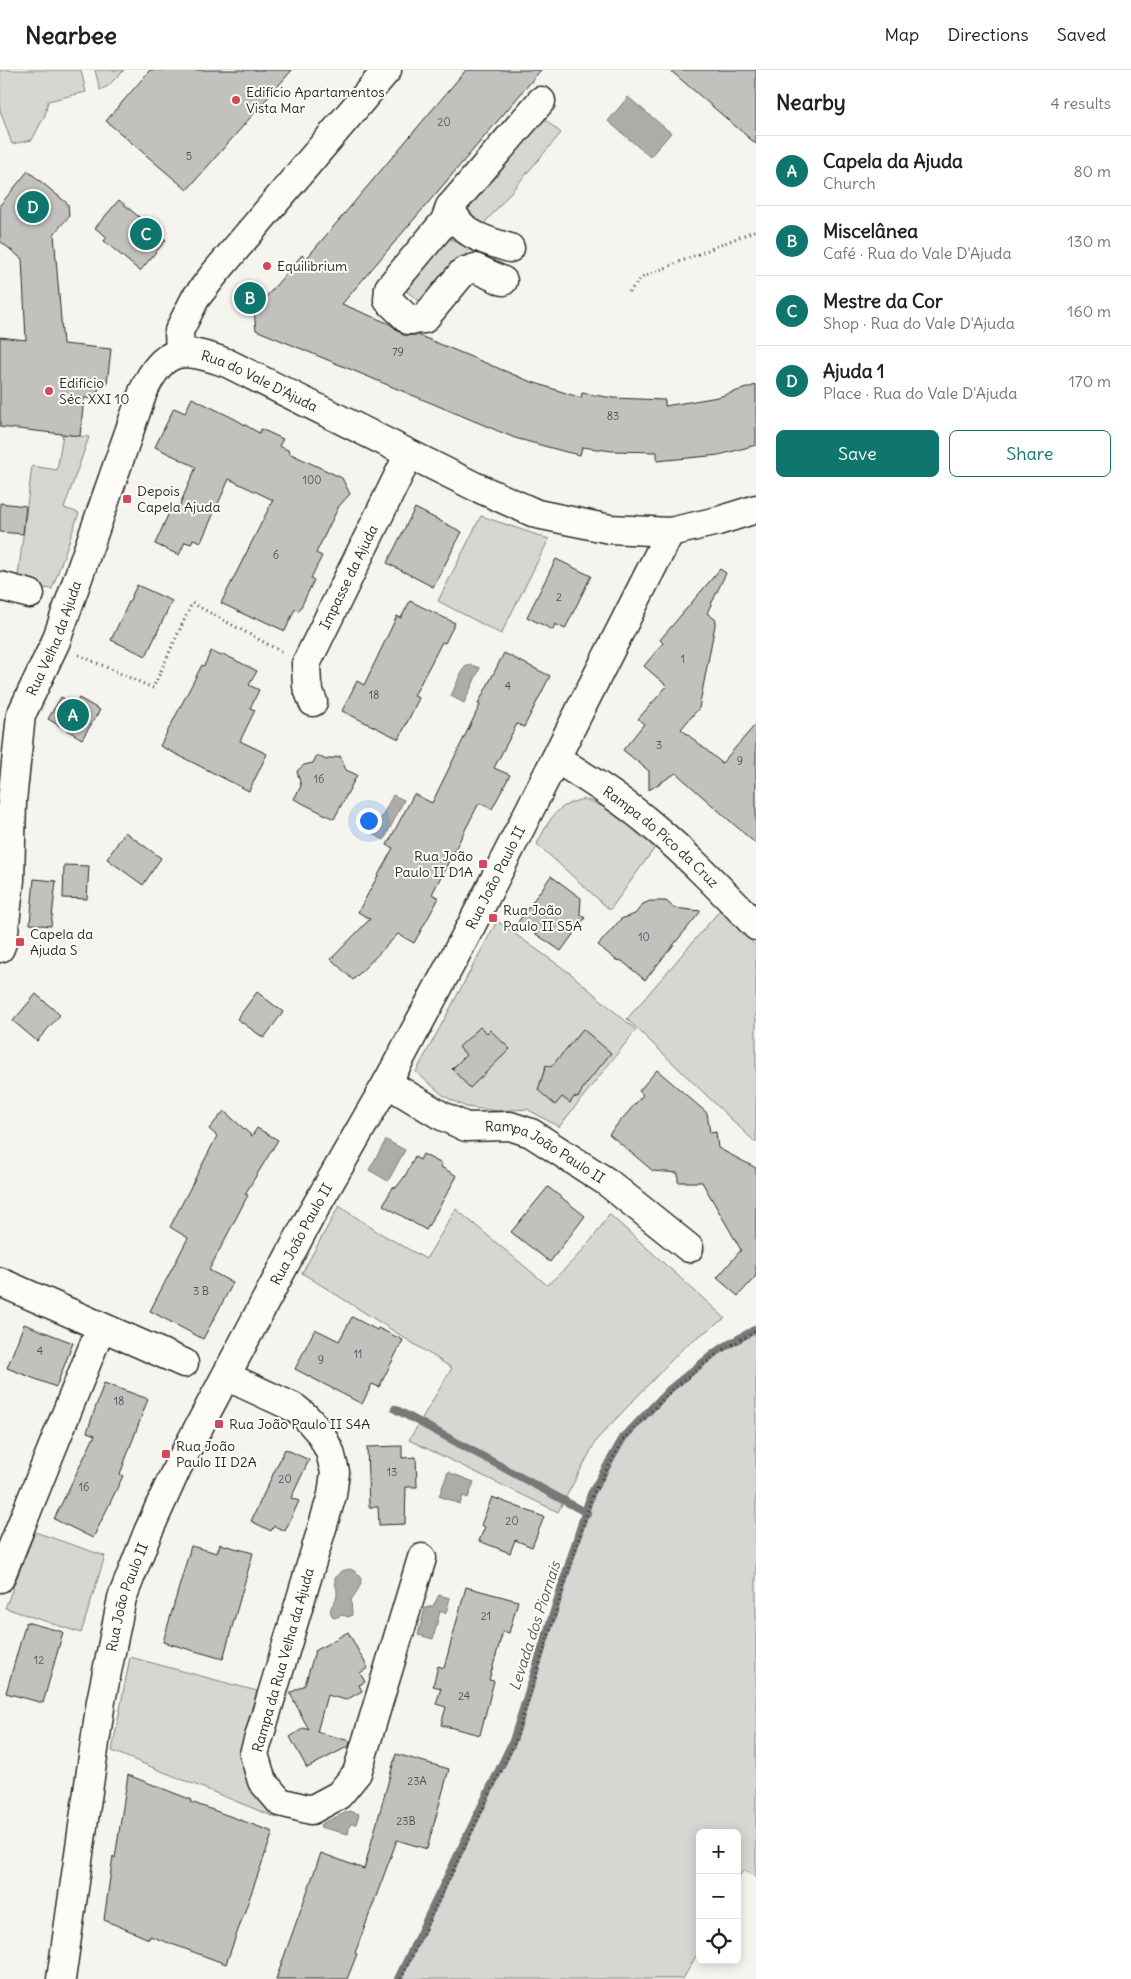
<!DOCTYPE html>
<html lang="en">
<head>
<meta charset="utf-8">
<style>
  :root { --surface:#fff; --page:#f6f6f6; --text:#202124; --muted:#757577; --line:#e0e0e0; --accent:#0f766e }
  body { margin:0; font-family:Delius,sans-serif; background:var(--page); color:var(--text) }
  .controls { position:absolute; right:15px; bottom:15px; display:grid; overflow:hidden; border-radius:8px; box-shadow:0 2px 12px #0003 }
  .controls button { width:45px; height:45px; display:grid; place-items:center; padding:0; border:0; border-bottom:1px solid var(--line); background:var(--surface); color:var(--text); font:25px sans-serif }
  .you { position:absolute; left:368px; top:750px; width:18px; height:18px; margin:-12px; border:4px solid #fff; border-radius:50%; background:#1a73e8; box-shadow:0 0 0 8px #1a73e833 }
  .badge { display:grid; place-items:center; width:32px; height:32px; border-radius:50%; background:var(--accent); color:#fff; font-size:16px; font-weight:700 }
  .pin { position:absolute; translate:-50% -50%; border:2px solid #fff; box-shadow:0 1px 5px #0006 }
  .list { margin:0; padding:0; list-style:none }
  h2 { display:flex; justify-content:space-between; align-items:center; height:65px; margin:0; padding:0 20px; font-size:21px }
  h2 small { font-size:16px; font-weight:400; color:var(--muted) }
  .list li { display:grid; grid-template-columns:32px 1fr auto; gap:15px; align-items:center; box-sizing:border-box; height:70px; padding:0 20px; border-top:1px solid var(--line) }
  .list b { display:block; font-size:19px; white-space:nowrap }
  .list p { margin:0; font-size:16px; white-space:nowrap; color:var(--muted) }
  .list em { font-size:16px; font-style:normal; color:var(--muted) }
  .actions { display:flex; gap:10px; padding:15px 20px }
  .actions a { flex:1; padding:11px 0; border:1px solid var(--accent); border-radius:8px; text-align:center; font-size:18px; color:var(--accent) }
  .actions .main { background:var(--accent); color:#fff }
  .icon { flex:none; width:28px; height:28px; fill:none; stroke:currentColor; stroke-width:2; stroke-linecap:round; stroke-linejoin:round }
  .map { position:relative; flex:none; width:756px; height:1909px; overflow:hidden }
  header { display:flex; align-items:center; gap:30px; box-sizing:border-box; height:70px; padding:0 25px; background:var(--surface); border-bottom:1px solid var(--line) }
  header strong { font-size:24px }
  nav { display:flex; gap:28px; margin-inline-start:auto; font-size:18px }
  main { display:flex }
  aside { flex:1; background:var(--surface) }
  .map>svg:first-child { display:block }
  .green { fill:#d7d6d2; stroke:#81807e }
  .water { fill:#adaca9; stroke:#797877 }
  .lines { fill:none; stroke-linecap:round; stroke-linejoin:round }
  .stream { stroke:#797877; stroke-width:8 }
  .building { fill:#c2c1be; stroke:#2b2b2b }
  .minor-casing { stroke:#2b2b2b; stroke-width:31 }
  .path { stroke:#2b2b2b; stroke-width:3; stroke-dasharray:1 4; stroke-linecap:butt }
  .minor { stroke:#fdfcf7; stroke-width:28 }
  .poi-dot { fill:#d1495b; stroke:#fdfcf7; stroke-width:2 }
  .labels { text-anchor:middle; stroke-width:4; stroke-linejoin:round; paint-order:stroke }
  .number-label { font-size:11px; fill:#515050 }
  .poi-label { font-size:14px; fill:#2b2b2b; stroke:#fdfcf7; text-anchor:start }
  .street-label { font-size:14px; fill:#2b2b2b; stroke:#fdfcf7 }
  .water-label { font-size:15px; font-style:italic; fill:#585857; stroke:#fdfcf7 }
</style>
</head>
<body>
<header>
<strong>Nearbee</strong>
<nav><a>Map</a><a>Directions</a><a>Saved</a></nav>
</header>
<main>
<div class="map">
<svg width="756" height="1909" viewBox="0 0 756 1909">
  <rect width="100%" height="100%" fill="#f5f4ef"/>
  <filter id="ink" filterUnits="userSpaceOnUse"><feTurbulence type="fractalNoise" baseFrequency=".02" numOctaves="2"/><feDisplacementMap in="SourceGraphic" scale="10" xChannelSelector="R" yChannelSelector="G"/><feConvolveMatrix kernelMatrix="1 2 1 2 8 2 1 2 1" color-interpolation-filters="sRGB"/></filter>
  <g filter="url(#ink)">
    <g class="green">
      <polygon points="0,0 81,0 86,22 48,31 45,45 32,70 12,74 0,40"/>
      <polygon points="95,0 124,0 108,16 100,20"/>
      <polygon points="541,46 561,63 483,155 463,138"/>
      <polygon points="445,166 470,179 423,234 401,217"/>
      <polygon points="63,364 89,367 64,438 79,443 52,519 17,514 32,396 57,400"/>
      <polygon points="481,446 549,469 501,564 438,531"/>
      <path d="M584 729C613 738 634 756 656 776L610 840 537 774C550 749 555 735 584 729Z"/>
      <polygon points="720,840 756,876 756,1073 627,949"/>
      <polygon points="497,851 571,904 636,960 559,1057 527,1039 497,1041 466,1037 444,1026 416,1002"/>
      <path d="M339 1136 378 1162 426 1189 456 1139 547 1215C572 1193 592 1173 609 1144L725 1248 685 1276 597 1369 558 1442 409 1370 452 1298 302 1203Z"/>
      <polygon points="756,1261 756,1807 743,1800 737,1810 737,1763 700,1763 700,1879 683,1909 401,1909 515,1672 593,1424 624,1369 672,1320 718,1283"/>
      <polygon points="35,1462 105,1486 81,1563 5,1538"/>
      <polygon points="130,1587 257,1621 243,1670 248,1715 277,1748 112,1681"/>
    </g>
    <g class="water">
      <polygon points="628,27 671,63 650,87 608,51"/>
      <polygon points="468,594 480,598 464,633 451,626 463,599"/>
      <polygon points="393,725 404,730 384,770 373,764"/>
      <polygon points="386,1070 405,1080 388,1111 369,1100"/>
      <polygon points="448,1402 474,1412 468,1428 463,1426 460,1434 439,1426"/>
      <path d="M350 1499C369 1507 359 1518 351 1530L352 1545 349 1547 342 1545 334 1548C325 1538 336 1534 337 1525 338 1519 334 1513 335 1508L341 1501Z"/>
      <polygon points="439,1525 450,1528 446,1543 440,1541 433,1569 418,1565 425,1538 433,1536"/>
      <polygon points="349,1741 359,1744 356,1754 350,1754 348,1764 320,1757 321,1754"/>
    </g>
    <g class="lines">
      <g class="stream">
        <polyline points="395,1339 587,1443"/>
        <polyline points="398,1909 513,1671 591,1424 623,1368 670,1319 717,1281 756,1259"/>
      </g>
    </g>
    <g class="building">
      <polygon points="150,0 292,0 187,120 106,51"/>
      <polygon points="466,0 541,0 342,234 390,254 403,265 418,265 529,311 581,328 582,323 613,328 665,330 665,336 718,327 756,315 756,375 719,385 657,391 657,382 612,381 582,377 580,385 566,382 515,368 256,260 254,241 302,185 306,189"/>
      <polygon points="670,0 756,0 756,74"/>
      <polygon points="28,101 68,134 69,146 54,164 63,274 111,279 107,314 99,313 97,329 84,328 80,366 0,357 0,267 26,270 22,189 0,171 0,135"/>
      <polygon points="119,130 166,170 140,201 104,171 107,167 95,158"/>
      <polygon points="192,328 235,349 259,363 261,359 283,369 279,376 290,381 289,383 342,408 350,424 339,436 316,483 322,486 311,508 314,510 299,541 295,539 285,561 255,547 254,549 221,533 273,430 229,409 201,472 193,469 191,474 185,472 179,485 155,474 172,436 178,439 196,397 155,377 174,338 185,343"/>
      <polygon points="0,433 26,436 23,464 0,462"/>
      <polygon points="415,438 462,462 433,517 387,493"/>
      <polygon points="556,489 591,506 565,559 555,554 553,560 527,547"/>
      <polygon points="720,499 726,503 707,543 716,550 699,638 681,659 722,693 756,654 756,774 676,703 649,720 649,701 623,680 644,654 638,649 667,616 644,596 663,573 660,570"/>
      <polygon points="137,515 172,531 146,586 111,570"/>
      <polygon points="410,531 455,553 445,573 442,572 414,626 419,628 399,669 342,641 357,611 364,615 397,546 401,548"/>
      <polygon points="211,581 221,586 223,584 257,601 249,615 259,620 250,638 255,640 240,671 267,684 249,721 160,676 202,595 204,596"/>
      <polygon points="504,583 550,606 524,657 517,654 494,698 510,705 492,739 479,733 432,824 439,828 414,873 398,864 353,910 331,889 370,849 358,842 393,778 387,775 414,724 432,733 480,635 478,634"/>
      <polygon points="61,627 75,635 79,628 100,640 82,669 48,649"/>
      <polygon points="317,685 326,690 340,686 346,700 357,705 334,749 294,729 301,716 297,701 304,695 313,693"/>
      <polygon points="125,762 161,788 143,815 107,789"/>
      <polygon points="64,795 89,796 87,829 63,828"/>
      <polygon points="551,806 581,828 580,844 585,848 561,881 518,852"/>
      <polygon points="34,809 56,811 51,856 30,854"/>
      <polygon points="650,831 666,831 674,838 701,841 645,910 622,891 616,890 598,875 621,849 635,844 643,834"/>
      <polygon points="257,922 283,942 264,968 237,949"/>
      <polygon points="36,924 60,945 37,971 13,951"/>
      <polygon points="480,957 487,963 490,960 510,979 470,1018 452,999 466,985 459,977"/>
      <polygon points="583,959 611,983 583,1018 578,1028 574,1027 570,1033 562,1027 555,1035 538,1020 546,995 551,997"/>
      <polygon points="657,1000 707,1043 710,1063 716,1062 718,1078 756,1098 756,1206 738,1226 717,1208 741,1180 702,1112 678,1112 678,1103 653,1101 609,1064 643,1025 639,1021"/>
      <polygon points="224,1041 252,1066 257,1058 278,1070 245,1124 248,1125 209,1200 233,1213 203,1269 150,1241 188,1168 170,1157 217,1066 209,1059"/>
      <polygon points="423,1084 442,1094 441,1097 457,1106 426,1160 383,1135 393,1117 396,1118 405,1106 415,1087 420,1090"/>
      <polygon points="548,1117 585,1146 550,1192 511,1162"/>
      <polygon points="352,1247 377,1260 378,1258 403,1270 379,1317 372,1314 362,1334 295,1299 315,1259 339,1271"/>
      <polygon points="24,1254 73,1273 56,1317 7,1298"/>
      <polygon points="104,1313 148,1329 120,1404 123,1406 93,1468 54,1449 95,1365 87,1362"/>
      <polygon points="402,1376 402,1388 416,1387 417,1417 406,1417 405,1454 379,1455 378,1437 369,1437 367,1377"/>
      <polygon points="285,1379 309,1390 291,1428 299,1431 285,1461 274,1456 271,1461 251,1451"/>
      <polygon points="492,1427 544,1447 532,1477 515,1470 510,1483 479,1471 485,1457 481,1455"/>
      <polygon points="220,1474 253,1483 223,1589 163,1572 191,1476 217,1483"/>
      <polygon points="466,1517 518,1531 509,1563 503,1561 489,1610 494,1611 480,1665 441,1655 446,1637 436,1634 441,1618 433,1616 438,1596 444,1598"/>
      <polygon points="26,1552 63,1562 43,1633 6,1623"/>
      <polygon points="348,1562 368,1598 360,1603 365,1612 359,1615 362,1621 346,1630 327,1625 317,1662 350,1671 349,1676 307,1698 290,1667 304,1658 309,1660 290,1623 305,1615 315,1581"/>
      <polygon points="396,1684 449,1699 427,1779 397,1770 355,1883 357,1884 347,1909 276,1909 321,1783 364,1799"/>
      <polygon points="128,1705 192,1730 191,1732 273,1762 226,1894 150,1866 149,1869 104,1850 113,1786 115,1788"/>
    </g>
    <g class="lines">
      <g class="minor-casing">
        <g id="minor">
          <polyline points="450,137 445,151 389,218 388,230 409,250 424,249 463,202 475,198 503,211"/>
          <path d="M510 178C483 170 461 165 450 137L541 31"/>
          <polyline points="180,283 179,261 195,229 216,202 387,0"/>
          <polyline points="0,516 30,524"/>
          <path id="s1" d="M313 632 307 616 306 594 409 384"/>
          <path id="s2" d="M557 689C590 710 624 731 654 757 690 787 723 822 756 856"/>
          <path id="s3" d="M0 878 3 870 10 810 12 731 21 645 56 571 143 322C164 276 183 277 227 293L474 416 537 444 610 459 670 462 718 451 756 439"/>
          <path id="s4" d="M387 1013 440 1045 466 1057 510 1056 531 1063 607 1112 689 1178"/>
          <polyline points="0,1212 184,1293"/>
          <polyline points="226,1306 295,1338 306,1347 321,1364 330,1382 335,1402 332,1425 254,1684 262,1711 280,1732 311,1740 339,1725 357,1703 422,1488"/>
          <polyline points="0,1508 101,1257"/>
          <path id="s5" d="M61 1909 101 1631 122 1528 148 1462 177 1398 311 1145 387 1013 471 856 670 462"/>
        </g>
      </g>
      <g class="path">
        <polyline points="629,222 641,208 756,160"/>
        <polyline points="79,585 153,618 192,533 282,582"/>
        <polyline points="401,1909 515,1672 593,1424 624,1369 672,1320 718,1283 756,1261"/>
      </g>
      <use href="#minor" class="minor"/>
    </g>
  </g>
  <g class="poi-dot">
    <circle cx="236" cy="30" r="5"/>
    <circle cx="267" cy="196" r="5"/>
    <circle cx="49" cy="321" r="5"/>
    <rect x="122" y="424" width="10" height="10" rx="2.5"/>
    <rect x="478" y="789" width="10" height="10" rx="2.5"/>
    <rect x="488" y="843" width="10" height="10" rx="2.5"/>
    <rect x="15" y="867" width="10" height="10" rx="2.5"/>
    <rect x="214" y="1349" width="10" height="10" rx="2.5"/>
    <rect x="161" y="1379" width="10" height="10" rx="2.5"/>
  </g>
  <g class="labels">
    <g class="number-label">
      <text x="444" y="56">20</text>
      <text x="189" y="90">5</text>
      <text x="398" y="286">79</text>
      <text x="613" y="350">83</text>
      <text x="312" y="414">100</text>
      <text x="276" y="489">6</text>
      <text x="559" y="531">2</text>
      <text x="683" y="593">1</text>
      <text x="508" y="620">4</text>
      <text x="374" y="629">18</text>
      <text x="659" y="679">3</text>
      <text x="740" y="695">9</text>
      <text x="319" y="713">16</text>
      <text x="644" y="871">10</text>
      <text x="201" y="1225">3 B</text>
      <text x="40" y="1285">4</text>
      <text x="358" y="1288">11</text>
      <text x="321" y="1294">9</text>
      <text x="119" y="1335">18</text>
      <text x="392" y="1406">13</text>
      <text x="285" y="1413">20</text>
      <text x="84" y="1421">16</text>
      <text x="512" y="1455">20</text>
      <text x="486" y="1550">21</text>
      <text x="39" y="1594">12</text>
      <text x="464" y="1630">24</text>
      <text x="417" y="1715">23A</text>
      <text x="406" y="1755">23B</text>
    </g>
    <g class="poi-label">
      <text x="246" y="27">Edifício Apartamentos<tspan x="246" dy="16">Vista Mar</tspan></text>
      <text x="277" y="201">Equilibrium</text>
      <text x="59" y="318">Edifício<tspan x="59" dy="16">Séc. XXI 10</tspan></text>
      <text x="137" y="426">Depois<tspan x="137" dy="16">Capela Ajuda</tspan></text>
      <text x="473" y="791" text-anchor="end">Rua João<tspan x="473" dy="16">Paulo II D1A</tspan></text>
      <text x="503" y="845">Rua João<tspan x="503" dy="16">Paulo II S5A</tspan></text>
      <text x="30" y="869">Capela da<tspan x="30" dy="16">Ajuda S</tspan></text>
      <text x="229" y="1359">Rua João Paulo II S4A</text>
      <text x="176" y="1381">Rua João<tspan x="176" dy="16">Paulo II D2A</tspan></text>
    </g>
    <g class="street-label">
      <text dy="5" stroke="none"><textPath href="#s3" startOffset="721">Rua do Vale D'Ajuda</textPath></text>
      <text dy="5" stroke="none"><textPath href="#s1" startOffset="136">Impasse da Ajuda</textPath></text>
      <text dy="5" stroke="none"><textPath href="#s3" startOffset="318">Rua Velha da Ajuda</textPath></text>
      <text dy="5" stroke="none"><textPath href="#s2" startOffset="130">Rampa do Pico da Cruz</textPath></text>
      <text dy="5" stroke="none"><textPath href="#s5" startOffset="1198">Rua João Paulo II</textPath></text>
      <text dy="5" stroke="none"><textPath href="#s4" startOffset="176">Rampa João Paulo II</textPath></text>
      <text dy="5" stroke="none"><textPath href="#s5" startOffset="792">Rua João Paulo II</textPath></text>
      <text dy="5" stroke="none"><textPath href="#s5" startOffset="388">Rua João Paulo II</textPath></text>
      <text transform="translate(283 1590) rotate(-74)" y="5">Rampa da Rua Velha da Ajuda</text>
    </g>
    <g class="water-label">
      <text transform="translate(535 1556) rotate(-72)" y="5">Levada dos Piornais</text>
    </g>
  </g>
</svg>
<div class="controls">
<button>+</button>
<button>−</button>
<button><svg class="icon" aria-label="locate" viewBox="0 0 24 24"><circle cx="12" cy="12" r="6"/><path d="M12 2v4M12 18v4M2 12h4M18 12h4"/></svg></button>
</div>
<div class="you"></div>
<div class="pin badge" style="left:73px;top:645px">A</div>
<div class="pin badge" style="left:250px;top:228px">B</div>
<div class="pin badge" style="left:146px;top:164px">C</div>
<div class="pin badge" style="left:33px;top:137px">D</div>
</div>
<aside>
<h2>Nearby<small>4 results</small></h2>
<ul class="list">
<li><span class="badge">A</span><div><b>Capela da Ajuda</b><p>Church</p></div><em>80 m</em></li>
<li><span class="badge">B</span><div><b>Miscelânea</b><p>Café · Rua do Vale D'Ajuda</p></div><em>130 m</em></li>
<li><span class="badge">C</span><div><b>Mestre da Cor</b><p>Shop · Rua do Vale D'Ajuda</p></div><em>160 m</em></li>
<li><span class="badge">D</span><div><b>Ajuda 1</b><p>Place · Rua do Vale D'Ajuda</p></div><em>170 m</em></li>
</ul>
<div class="actions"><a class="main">Save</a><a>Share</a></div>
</aside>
</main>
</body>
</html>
